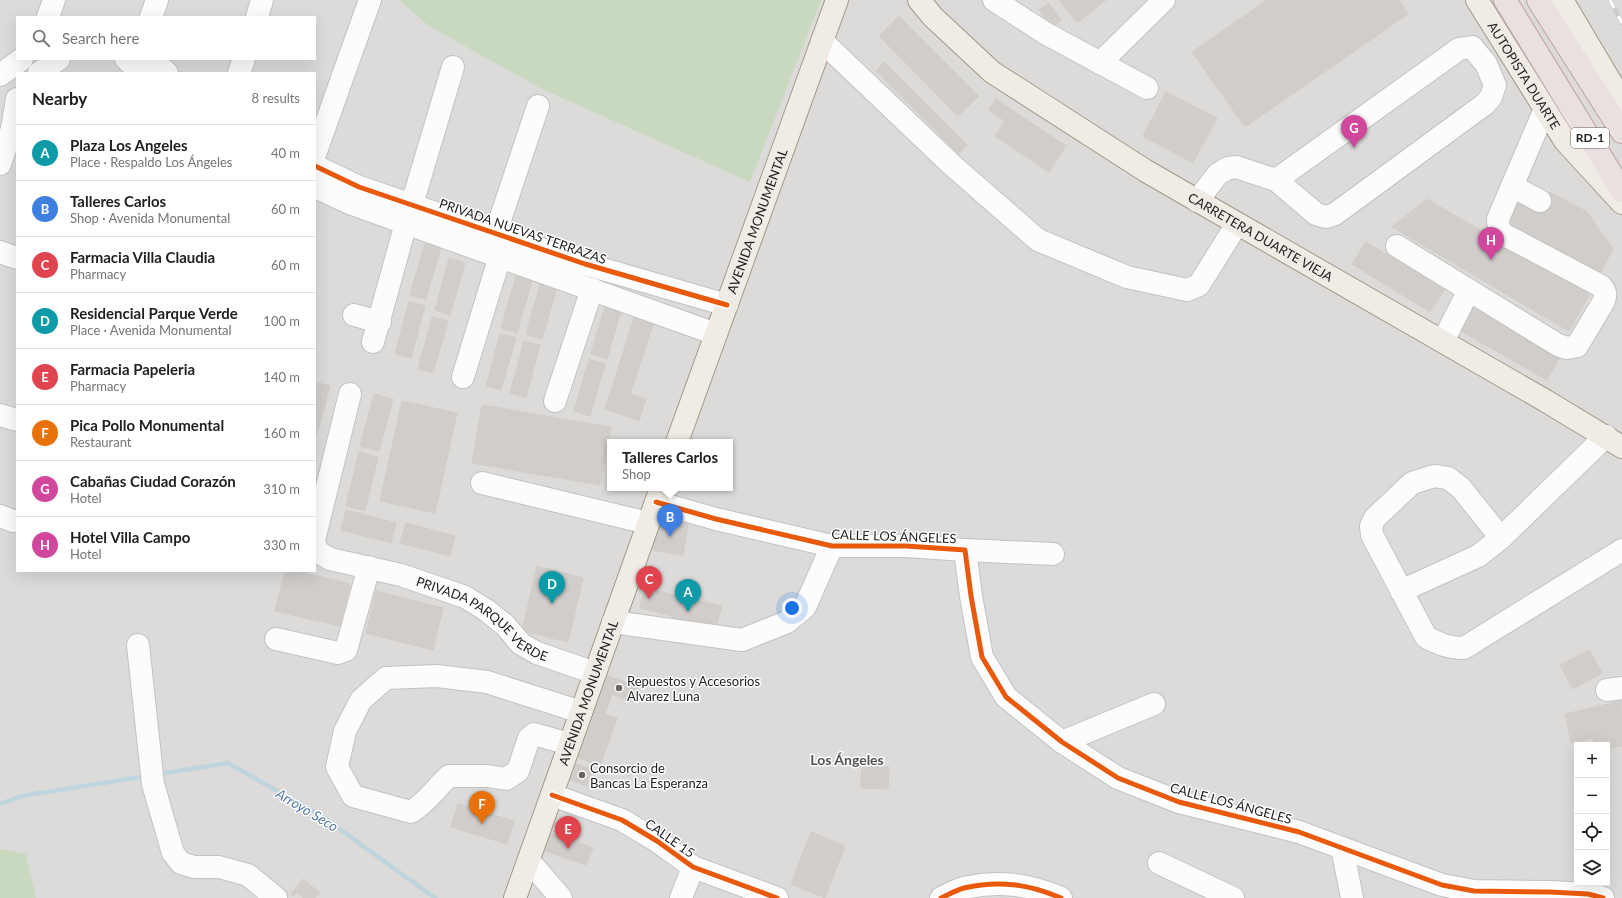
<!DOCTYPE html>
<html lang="en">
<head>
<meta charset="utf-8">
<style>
  :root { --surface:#fff; --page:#f6f6f6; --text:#202124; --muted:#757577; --line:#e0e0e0; --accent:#676665 }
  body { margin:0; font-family:Lato,sans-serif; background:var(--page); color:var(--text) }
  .controls { position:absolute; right:12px; bottom:12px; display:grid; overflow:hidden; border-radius:0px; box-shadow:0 4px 16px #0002 }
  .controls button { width:36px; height:36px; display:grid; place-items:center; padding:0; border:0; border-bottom:1px solid var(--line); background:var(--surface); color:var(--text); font:20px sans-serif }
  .you { position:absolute; left:792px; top:608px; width:14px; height:14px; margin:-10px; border:3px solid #fff; border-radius:50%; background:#1a73e8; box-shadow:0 0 0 6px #1a73e833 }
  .badge { display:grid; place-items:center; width:26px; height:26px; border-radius:50%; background:var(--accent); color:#fff; font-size:13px; font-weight:700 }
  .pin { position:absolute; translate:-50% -33px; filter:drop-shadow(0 1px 2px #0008) }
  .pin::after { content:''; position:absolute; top:21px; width:14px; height:12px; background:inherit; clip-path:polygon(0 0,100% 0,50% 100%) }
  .popup { position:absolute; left:607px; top:439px; width:126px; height:52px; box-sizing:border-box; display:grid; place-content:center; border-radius:0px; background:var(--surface); filter:drop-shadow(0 1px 3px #0005); font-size:13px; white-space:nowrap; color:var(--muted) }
  .popup b { font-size:15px; color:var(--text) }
  .popup::after { content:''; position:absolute; left:50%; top:100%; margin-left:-8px; border:8px solid transparent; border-top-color:var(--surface) }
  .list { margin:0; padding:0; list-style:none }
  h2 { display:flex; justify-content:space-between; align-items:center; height:52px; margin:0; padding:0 16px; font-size:17px }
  h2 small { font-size:13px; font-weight:400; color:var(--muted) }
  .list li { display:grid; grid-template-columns:26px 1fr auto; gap:12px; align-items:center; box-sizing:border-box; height:56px; padding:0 16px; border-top:1px solid var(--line) }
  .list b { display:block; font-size:15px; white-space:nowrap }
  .list p { margin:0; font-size:13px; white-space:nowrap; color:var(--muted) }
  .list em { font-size:13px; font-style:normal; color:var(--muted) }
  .icon { flex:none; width:22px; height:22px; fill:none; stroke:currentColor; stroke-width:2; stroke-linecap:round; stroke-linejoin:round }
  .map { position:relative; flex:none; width:1622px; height:898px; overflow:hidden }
  .search { position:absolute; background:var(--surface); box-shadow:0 4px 16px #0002; left:16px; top:16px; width:300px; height:44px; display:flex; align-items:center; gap:10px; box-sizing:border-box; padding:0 14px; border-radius:0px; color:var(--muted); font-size:15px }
  .panel { position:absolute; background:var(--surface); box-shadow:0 4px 16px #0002; left:16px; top:72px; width:300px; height:500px; border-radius:0px }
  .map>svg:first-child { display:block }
  .residential { fill:#dcdbd9; fill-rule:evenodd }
  .forest { fill:#c8d9bf }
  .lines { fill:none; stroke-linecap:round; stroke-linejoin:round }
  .stream { stroke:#bed5dd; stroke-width:4.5 }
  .building { fill:#d0cdcb; stroke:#d0cdc9 }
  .minor-casing { stroke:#c3c2c0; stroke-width:24 }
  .major-casing { stroke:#a19986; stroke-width:24 }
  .highway-casing { stroke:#c0a1a8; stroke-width:24 }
  .minor { stroke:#fcfcfc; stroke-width:22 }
  .major { stroke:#f0ece5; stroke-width:22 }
  .highway { stroke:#e9e0e0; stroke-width:22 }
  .rail-casing { stroke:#cbcbca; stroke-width:4.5 }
  .rail { stroke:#fff; stroke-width:3; stroke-dasharray:9; stroke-linecap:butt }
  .cycleway-casing { stroke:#fff; stroke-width:8 }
  .cycleway { stroke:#e8590c; stroke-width:5 }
  .poi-dot { fill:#676665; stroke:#fff; stroke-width:1.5 }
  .labels { text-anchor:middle; stroke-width:3; stroke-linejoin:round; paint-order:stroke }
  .shield { fill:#fff; stroke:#626262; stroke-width:1 }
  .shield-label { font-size:12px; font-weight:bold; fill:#1f1f1f }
  .street-label { font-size:13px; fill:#1f1f1f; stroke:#fff }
  .poi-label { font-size:13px; fill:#1f1f1f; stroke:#fff; text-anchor:start }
  .neighbourhood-label { font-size:14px; font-weight:bold; fill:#525252; stroke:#fff }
  .water-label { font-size:14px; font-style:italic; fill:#5378a6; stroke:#fff }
</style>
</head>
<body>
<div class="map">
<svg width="1622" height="898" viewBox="0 0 1622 898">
  <rect width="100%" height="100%" fill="#edebe8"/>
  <path class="residential" d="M0 0H1622V898H0ZM17 17H315V59H17ZM17 73H315V571H17ZM610 442H730V488H610ZM1577 745H1607V883H1577Z"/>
  <g class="forest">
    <polygon points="399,0 821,0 750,182 542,89 429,26"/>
    <polygon points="0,849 26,854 36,898 0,898"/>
  </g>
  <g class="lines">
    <g class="stream">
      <polyline points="165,773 228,763 323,817 435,898"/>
      <polyline points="0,804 22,796 140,777"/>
    </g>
  </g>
  <g class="building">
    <polygon points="1059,0 1106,0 1077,23"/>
    <polygon points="1267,0 1399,0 1408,14 1245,127 1192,52"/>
    <polygon points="1049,3 1061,20 1052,27 1039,10"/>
    <polygon points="899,16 979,96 958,116 879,36"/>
    <polygon points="884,62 967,145 959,154 876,71"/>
    <polygon points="1166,92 1217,118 1193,163 1143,136"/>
    <polygon points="996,99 1066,146 1049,172 995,136 1005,121 989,110"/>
    <polygon points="1550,192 1587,212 1613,249 1599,275 1505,223 1520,196 1542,208"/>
    <polygon points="1427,199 1590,294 1569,331 1392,227"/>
    <polygon points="1366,242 1444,290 1430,312 1352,264"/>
    <polygon points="425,243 441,247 426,299 410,295"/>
    <polygon points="449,258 465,263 450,315 435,310"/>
    <polygon points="516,276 532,281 517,333 501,328"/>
    <polygon points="541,282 557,287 542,339 526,334"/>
    <polygon points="409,302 425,306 411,358 395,354"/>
    <polygon points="606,303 622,307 607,359 591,354"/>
    <polygon points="1465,303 1560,357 1547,380 1452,326"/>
    <polygon points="636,312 655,318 630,394 646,399 639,421 605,409"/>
    <polygon points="432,317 448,321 433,373 418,369"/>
    <polygon points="500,334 516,338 501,390 486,386"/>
    <polygon points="524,341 540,345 526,397 510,393"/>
    <polygon points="589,359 605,364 590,416 574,411"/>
    <polygon points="315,382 330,386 316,437 315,437"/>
    <polygon points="374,394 393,399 379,451 360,446"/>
    <polygon points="402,401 457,413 435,513 380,501"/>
    <polygon points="482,405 611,427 600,485 472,463"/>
    <polygon points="359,452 378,457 365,511 346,506"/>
    <polygon points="346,510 396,523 391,543 341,530"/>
    <polygon points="666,521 688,524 683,555 653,550 657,524"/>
    <polygon points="406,523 455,536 450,556 400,543"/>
    <polygon points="537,566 583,578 568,642 522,631"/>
    <polygon points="285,571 298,571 350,584 340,626 275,611"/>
    <polygon points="645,588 722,606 715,632 671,622 672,616 640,608"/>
    <polygon points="376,591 443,608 433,650 366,633"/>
    <polygon points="1589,650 1602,673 1573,689 1560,665"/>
    <polygon points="605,675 639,687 633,702 600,690"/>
    <polygon points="600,690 612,695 605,714 617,718 600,766 576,757"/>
    <polygon points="1621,701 1622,746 1607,749 1607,745 1594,745 1593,738 1571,743 1565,714"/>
    <polygon points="576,764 593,769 587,786 570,780"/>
    <polygon points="862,766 889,767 888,789 861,788"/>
    <polygon points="458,804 514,821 507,844 451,827"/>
    <polygon points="811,832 845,846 825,898 791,884"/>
    <polygon points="550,833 593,848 586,865 543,850"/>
    <polygon points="303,879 320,893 315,898 303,898 297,892 293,896 291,894"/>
  </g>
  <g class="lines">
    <g class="minor-casing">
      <g id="minor">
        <polyline points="994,0 1045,33 1147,88"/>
        <polyline points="48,17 54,0"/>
        <polyline points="151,17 157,0"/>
        <polyline points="257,17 262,0"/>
        <polyline points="822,41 952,165 1038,240 1127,277 1187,290 1199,285 1237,224"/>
        <polyline points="126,59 141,73"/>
        <polyline points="152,59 167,73"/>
        <polyline points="1100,63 1164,0"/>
        <polyline points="39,73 59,59"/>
        <polyline points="239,73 244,59"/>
        <polyline points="0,75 22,59"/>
        <polyline points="315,154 370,0"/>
        <polyline points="0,164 12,129 17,99"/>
        <polyline points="315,166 359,187 585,264 727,305"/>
        <polyline points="1512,186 1540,201"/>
        <polyline points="315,187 352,204 716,334"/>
        <polyline points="1197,201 1218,174 1228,168 1236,167 1276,180 1316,214 1326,217 1335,214 1485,104 1491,97 1495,85 1486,64 1472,47 1459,49 1276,180"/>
        <polyline points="412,204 453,67"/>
        <polyline points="496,232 538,106"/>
        <path d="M1397 246 1558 345 1567 348 1577 346 1604 301C1606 294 1606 292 1601 286L1503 234C1499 229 1498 226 1498 219L1545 109"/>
        <polyline points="0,252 17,258"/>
        <polyline points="354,315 380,322"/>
        <polyline points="1443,341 1469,290"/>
        <polyline points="373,342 406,223"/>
        <polyline points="463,377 500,256"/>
        <polyline points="555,401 592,289"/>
        <polyline points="0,415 17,420"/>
        <polyline points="482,483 648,523"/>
        <polyline points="656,502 716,519 832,546 906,546 965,550 971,596 982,657 1006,697 1062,742 1118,778 1179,802 1299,832 1442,885 1474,891 1550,892 1588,894 1603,898"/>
        <polyline points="0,516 13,521"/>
        <polyline points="315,536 350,394"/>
        <path d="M1501 538 1461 488 1448 478 1434 476 1412 483 1375 518 1371 526 1372 535 1426 637C1439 644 1449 648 1464 648L1622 550"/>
        <path id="s1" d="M315 544 318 552 330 559 401 575 465 597 486 610 505 625 521 644 537 653 595 673"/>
        <polyline points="965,550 1053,554"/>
        <polyline points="1401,591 1478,556 1501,538 1606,436"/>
        <polyline points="613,622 742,640 787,622 805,607 832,546"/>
        <polyline points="276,639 338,653 346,650 369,567"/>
        <polyline points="138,645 153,784 173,853 181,863 194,867 219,867 248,875 276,898"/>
        <polyline points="1607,690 1622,688"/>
        <polyline points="1062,742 1154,704"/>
        <path d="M569 744 534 734 529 738 518 771 506 779 488 776H449C435 789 428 801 411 812L353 796 337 767 345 731 361 700 386 678 437 676 487 682 581 712"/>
        <polyline points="552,795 622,820 657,841 693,867 777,898"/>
        <polyline points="1342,848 1352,898"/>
        <polyline points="529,861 561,898"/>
        <polyline points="1159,863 1233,898"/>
        <polyline points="681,898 693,867"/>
        <path d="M941 898C948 895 956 890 964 888 999 880 1028 884 1061 898"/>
      </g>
    </g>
    <g class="major-casing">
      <g id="major">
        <path id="s2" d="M919 0 933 17 992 72 1146 171 1546 401 1622 447"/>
        <path id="s3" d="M1477 0 1565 141 1622 203"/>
        <polyline points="1562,0 1622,101"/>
        <path id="s4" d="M677 442 837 0"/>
        <path id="s5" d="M515 898 661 488"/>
      </g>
    </g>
    <g class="highway-casing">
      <g id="highway">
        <polyline points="1505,0 1622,191"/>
        <polyline points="1538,0 1622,132"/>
      </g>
    </g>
    <use href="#minor" class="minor"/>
    <use href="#major" class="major"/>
    <use href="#highway" class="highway"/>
    <g class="rail-casing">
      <polyline id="rail" points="1610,0 1622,23"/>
    </g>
    <use href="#rail" class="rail"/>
    <g class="cycleway-casing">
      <g id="cycleway">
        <polyline points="315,166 359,187 585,264 727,305"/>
        <polyline points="656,502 716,519 832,546 906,546 965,550 971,596 982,657 1006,697 1062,742 1118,778 1179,802 1299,832 1442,885 1474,891 1550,892 1588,894 1603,898"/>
        <polyline points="552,795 622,820 657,841 693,867 777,898"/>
        <path d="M941 898C948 895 956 890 964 888 999 880 1028 884 1061 898"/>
      </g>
    </g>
    <use href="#cycleway" class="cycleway"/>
  </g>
  <g class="poi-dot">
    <circle cx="619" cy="688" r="4"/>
    <circle cx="582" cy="775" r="4"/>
  </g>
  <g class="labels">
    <rect class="shield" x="1571" y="128" width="38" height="20" rx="3"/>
    <g class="shield-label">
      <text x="1590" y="142">RD-1</text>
    </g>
    <g class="street-label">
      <text dy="5" stroke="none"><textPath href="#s3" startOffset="89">AUTOPISTA DUARTE</textPath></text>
      <text dy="5" stroke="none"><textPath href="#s4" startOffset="235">AVENIDA MONUMENTAL</textPath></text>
      <text transform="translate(523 231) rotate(19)" y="5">PRIVADA NUEVAS TERRAZAS</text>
      <text dy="5" stroke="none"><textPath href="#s2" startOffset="418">CARRETERA DUARTE VIEJA</textPath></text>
      <text transform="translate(894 536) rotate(2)" y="5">CALLE LOS ÁNGELES</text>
      <text dy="5" stroke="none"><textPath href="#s1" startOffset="189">PRIVADA PARQUE VERDE</textPath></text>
      <text dy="5" stroke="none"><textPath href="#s5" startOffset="218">AVENIDA MONUMENTAL</textPath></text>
      <text transform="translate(1231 803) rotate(15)" y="5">CALLE LOS ÁNGELES</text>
      <text transform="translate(670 838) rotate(35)" y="5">CALLE 15</text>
    </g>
    <g class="poi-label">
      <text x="627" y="686">Repuestos y Accesorios<tspan x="627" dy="15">Alvarez Luna</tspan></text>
      <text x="590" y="773">Consorcio de<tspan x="590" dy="15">Bancas La Esperanza</tspan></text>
    </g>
    <g class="neighbourhood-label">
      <text x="847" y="765">Los Ángeles</text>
    </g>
    <g class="water-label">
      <text transform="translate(307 810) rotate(31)" y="5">Arroyo Seco</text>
    </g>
  </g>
</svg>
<div class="controls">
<button>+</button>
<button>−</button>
<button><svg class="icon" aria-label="locate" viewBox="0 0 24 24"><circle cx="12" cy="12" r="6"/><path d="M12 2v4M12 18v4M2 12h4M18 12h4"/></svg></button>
<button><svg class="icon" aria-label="layers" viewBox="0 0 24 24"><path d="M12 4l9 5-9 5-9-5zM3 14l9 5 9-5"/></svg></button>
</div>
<div class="you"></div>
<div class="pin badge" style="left:688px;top:612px;background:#0f9aa8">A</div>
<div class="pin badge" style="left:670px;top:537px;background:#3f7fe0">B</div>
<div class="popup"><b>Talleres Carlos</b>Shop</div>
<div class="pin badge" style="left:649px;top:599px;background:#e0444e">C</div>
<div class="pin badge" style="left:552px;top:604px;background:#0f9aa8">D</div>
<div class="pin badge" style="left:568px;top:849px;background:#e0444e">E</div>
<div class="pin badge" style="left:482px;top:824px;background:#e8710a">F</div>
<div class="pin badge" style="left:1354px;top:148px;background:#d1479c">G</div>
<div class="pin badge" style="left:1491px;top:260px;background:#d1479c">H</div>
<div class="search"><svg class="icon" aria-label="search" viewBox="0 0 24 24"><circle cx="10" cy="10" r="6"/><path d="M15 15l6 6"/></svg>Search here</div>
<section class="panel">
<h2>Nearby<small>8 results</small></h2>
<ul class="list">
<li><span class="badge" style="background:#0f9aa8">A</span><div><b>Plaza Los Angeles</b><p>Place · Respaldo Los Ángeles</p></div><em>40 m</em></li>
<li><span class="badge" style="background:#3f7fe0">B</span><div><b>Talleres Carlos</b><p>Shop · Avenida Monumental</p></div><em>60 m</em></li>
<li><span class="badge" style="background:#e0444e">C</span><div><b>Farmacia Villa Claudia</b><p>Pharmacy</p></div><em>60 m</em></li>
<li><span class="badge" style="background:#0f9aa8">D</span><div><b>Residencial Parque Verde</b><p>Place · Avenida Monumental</p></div><em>100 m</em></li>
<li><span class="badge" style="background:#e0444e">E</span><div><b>Farmacia Papeleria</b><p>Pharmacy</p></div><em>140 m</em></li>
<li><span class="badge" style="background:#e8710a">F</span><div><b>Pica Pollo Monumental</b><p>Restaurant</p></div><em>160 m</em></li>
<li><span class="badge" style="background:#d1479c">G</span><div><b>Cabañas Ciudad Corazón</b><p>Hotel</p></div><em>310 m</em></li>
<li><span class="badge" style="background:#d1479c">H</span><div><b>Hotel Villa Campo</b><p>Hotel</p></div><em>330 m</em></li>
</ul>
</section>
</div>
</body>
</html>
